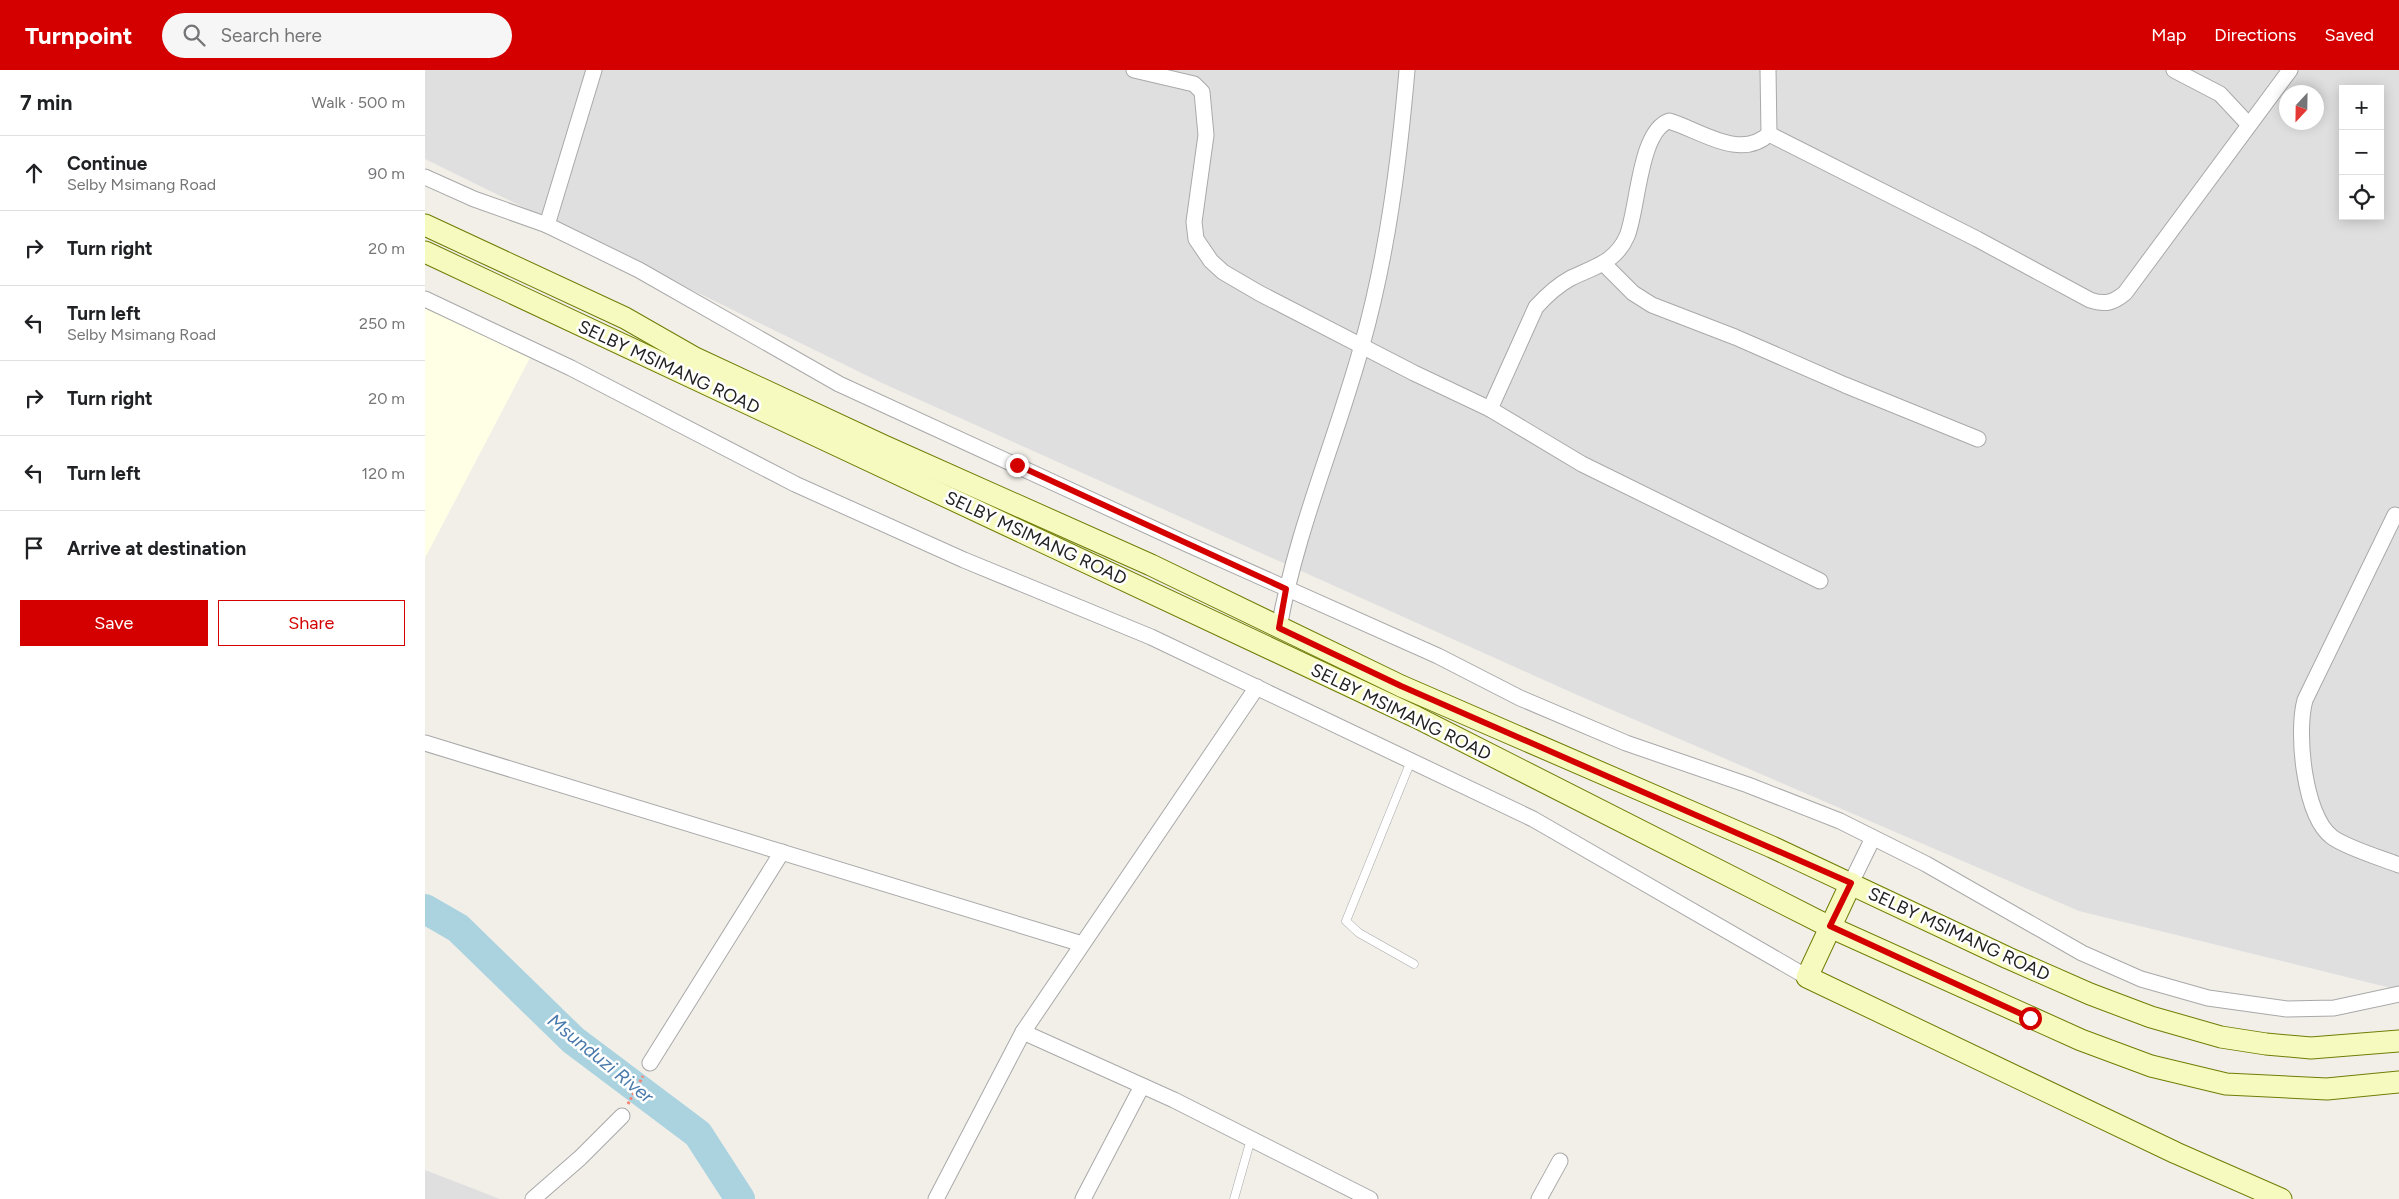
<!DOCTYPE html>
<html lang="en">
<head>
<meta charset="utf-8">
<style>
  :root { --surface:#fff; --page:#f6f6f6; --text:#202124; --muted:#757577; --line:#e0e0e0; --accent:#d40000 }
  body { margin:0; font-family:Figtree,sans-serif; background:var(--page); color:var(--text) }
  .controls { position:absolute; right:15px; top:15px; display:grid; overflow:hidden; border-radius:0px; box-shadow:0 2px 12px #0003 }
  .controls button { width:45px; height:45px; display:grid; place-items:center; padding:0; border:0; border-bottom:1px solid var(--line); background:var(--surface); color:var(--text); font:25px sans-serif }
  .compass { position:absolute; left:1854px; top:15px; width:45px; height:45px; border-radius:50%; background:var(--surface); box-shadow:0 2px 12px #0003; rotate:202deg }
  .stop { position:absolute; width:15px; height:15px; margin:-11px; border:4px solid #d40000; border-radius:50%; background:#fff }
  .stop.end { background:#d40000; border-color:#fff; box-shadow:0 1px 5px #0008 }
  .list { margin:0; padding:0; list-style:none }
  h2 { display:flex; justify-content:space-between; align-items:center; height:65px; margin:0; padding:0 20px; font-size:21px }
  h2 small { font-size:16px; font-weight:400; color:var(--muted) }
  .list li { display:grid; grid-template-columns:32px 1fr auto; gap:15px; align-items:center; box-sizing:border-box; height:75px; padding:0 20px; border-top:1px solid var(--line) }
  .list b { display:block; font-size:19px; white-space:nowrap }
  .list p { margin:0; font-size:16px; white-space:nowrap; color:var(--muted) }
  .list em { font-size:16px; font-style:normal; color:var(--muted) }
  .actions { display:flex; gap:10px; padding:15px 20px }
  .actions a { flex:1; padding:11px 0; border:1px solid var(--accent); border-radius:0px; text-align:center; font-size:18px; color:var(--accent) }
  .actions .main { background:var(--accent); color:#fff }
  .icon { flex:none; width:28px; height:28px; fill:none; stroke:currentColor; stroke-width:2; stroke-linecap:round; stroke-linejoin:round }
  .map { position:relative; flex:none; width:1974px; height:1129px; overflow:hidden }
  header { display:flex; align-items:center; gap:30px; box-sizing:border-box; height:70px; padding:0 25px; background:var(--accent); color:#fff }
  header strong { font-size:24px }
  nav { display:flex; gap:28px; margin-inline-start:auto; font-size:18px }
  .search { width:350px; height:45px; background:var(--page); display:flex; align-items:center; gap:12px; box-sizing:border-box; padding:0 18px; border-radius:28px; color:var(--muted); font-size:19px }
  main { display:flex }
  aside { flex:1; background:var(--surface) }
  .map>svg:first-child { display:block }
  .residential { fill:#e0dfdf; fill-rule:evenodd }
  .education { fill:#ffffe5 }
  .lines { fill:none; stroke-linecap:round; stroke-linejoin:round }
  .river { stroke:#aad3df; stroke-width:30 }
  .lane-casing { stroke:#a9a9a9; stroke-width:9 }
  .street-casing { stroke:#a9a9a9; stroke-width:17 }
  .secondary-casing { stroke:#707d05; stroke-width:23 }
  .path { stroke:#fa8072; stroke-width:3; stroke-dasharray:2.5 2.5; stroke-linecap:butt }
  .lane { stroke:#fff; stroke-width:8 }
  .street { stroke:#fff; stroke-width:15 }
  .secondary { stroke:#f7fabf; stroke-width:21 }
  .route { stroke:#d40000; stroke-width:6 }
  .labels { text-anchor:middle; stroke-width:5; stroke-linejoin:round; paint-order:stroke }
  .street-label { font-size:18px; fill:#222; stroke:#fff }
  .water-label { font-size:19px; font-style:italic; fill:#4a7aab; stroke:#fff }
</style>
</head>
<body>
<header>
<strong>Turnpoint</strong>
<div class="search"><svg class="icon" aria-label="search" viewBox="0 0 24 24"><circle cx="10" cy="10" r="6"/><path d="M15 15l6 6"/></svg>Search here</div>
<nav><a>Map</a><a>Directions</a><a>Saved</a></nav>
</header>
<main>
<aside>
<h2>7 min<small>Walk · 500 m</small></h2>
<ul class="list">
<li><svg class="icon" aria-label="ahead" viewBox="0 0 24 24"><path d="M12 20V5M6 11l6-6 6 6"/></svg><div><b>Continue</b><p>Selby Msimang Road</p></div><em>90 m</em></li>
<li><svg class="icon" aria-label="right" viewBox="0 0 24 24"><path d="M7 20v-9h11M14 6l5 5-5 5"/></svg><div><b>Turn right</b></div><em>20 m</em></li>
<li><svg class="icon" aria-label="left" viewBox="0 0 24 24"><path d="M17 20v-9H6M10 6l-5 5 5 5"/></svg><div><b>Turn left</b><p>Selby Msimang Road</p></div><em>250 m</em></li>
<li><svg class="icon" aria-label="right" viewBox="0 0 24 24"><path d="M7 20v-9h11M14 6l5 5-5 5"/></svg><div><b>Turn right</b></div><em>20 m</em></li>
<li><svg class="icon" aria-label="left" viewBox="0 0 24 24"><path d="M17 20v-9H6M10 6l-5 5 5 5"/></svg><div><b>Turn left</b></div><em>120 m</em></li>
<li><svg class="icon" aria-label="arrive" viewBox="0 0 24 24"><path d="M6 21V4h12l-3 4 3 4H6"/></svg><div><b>Arrive at destination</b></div></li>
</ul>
<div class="actions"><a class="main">Save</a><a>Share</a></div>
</aside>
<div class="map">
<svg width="1974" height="1129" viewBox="0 0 1974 1129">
  <rect width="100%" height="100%" fill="#f2efe9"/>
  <g class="residential">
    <path d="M0 0H1974V920L1654 841 1150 624 457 313 0 89ZM1918 19H1955V146H1918ZM1862 22H1892V52H1862Z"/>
    <polygon points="0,1100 75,1129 0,1129"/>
  </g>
  <polygon class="education" points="0,233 107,284 0,488"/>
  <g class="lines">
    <polyline class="river" points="0,839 33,858 148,970 273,1064 315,1129"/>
    <g class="lane-casing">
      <g id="lane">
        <polyline points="986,691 921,851 934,863 989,894"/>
        <polyline points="809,1129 826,1069"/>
      </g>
    </g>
    <g class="street-casing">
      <g id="street">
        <path d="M709 0 769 14 777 22 781 65 769 152 771 169 786 191 798 202 834 223 989 303 1065 339 1111 237C1121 226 1133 215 1146 208 1169 197 1191 192 1202 166 1213 140 1214 61 1244 51 1275 60 1315 91 1344 64L1343 0"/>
        <polyline points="1749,0 1795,24 1824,55"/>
        <path d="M1344 64 1552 169 1665 230C1680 235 1688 233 1700 223L1865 0"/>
        <polyline points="0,107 49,129 122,155 214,200 414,314 762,474 1013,586 1095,628 1201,673 1323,715 1415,751 1501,794 1657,883 1716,909 1783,928 1862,939 1909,938 1974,924"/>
        <polyline points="122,155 169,0"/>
        <polyline points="1179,194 1208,223 1227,235 1310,267 1420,315 1553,369"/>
        <polyline points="0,229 146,298 370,414 539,490 726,567 1108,749 1382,907"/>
        <polyline points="1065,339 1157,394 1395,511"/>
        <path d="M1970 445 1880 630C1871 662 1879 746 1907 767 1922 778 1956 788 1974 795"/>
        <path d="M854 558C871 461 911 370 937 275 962 186 974 93 982 0"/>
        <polyline points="0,673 657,874"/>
        <polyline points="1426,813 1448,768"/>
        <polyline points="598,962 749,1030 945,1129"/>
        <polyline points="225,993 357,782"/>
        <polyline points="108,1129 155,1088 197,1046"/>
        <polyline points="511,1129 598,962 832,617"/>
        <polyline points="658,1129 717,1016"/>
        <polyline points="1114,1129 1135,1091"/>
      </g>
    </g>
    <g class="secondary-casing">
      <g id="secondary">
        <polyline points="0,155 200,248 270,288 459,376 726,495 976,616 1347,777 1583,888 1665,924 1726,947 1796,967 1841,974 1886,978 1974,971"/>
        <polyline points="0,182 991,647 1405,857 1656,970 1726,996 1801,1014 1902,1019 1974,1012"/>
        <polyline points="1426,813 1382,907 1751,1083 1856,1129"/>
      </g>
    </g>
    <polyline class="path" points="203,1034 218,1006"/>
    <use href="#lane" class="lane"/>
    <use href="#street" class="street"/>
    <use href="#secondary" class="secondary"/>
  </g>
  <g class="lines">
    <polyline class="route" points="592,395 861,519 854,558 976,616 1426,813 1405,856 1605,948"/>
  </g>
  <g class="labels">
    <g class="street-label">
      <text transform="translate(244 297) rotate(25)" y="6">SELBY MSIMANG ROAD</text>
      <text transform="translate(611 468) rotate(25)" y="6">SELBY MSIMANG ROAD</text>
      <text transform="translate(976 642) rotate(26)" y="6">SELBY MSIMANG ROAD</text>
      <text transform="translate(1534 864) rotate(25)" y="6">SELBY MSIMANG ROAD</text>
    </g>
    <g class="water-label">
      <text transform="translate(176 988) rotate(39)" y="7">Msunduzi River</text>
    </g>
  </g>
</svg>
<div class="controls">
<button>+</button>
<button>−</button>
<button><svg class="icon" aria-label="locate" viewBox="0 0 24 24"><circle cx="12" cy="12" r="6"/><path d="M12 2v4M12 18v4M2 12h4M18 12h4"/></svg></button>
</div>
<svg class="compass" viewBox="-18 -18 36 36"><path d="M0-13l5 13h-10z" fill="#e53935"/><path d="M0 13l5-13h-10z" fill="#757577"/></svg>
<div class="stop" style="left:1605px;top:948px"></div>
<div class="stop end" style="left:592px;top:395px"></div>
</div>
</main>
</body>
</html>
